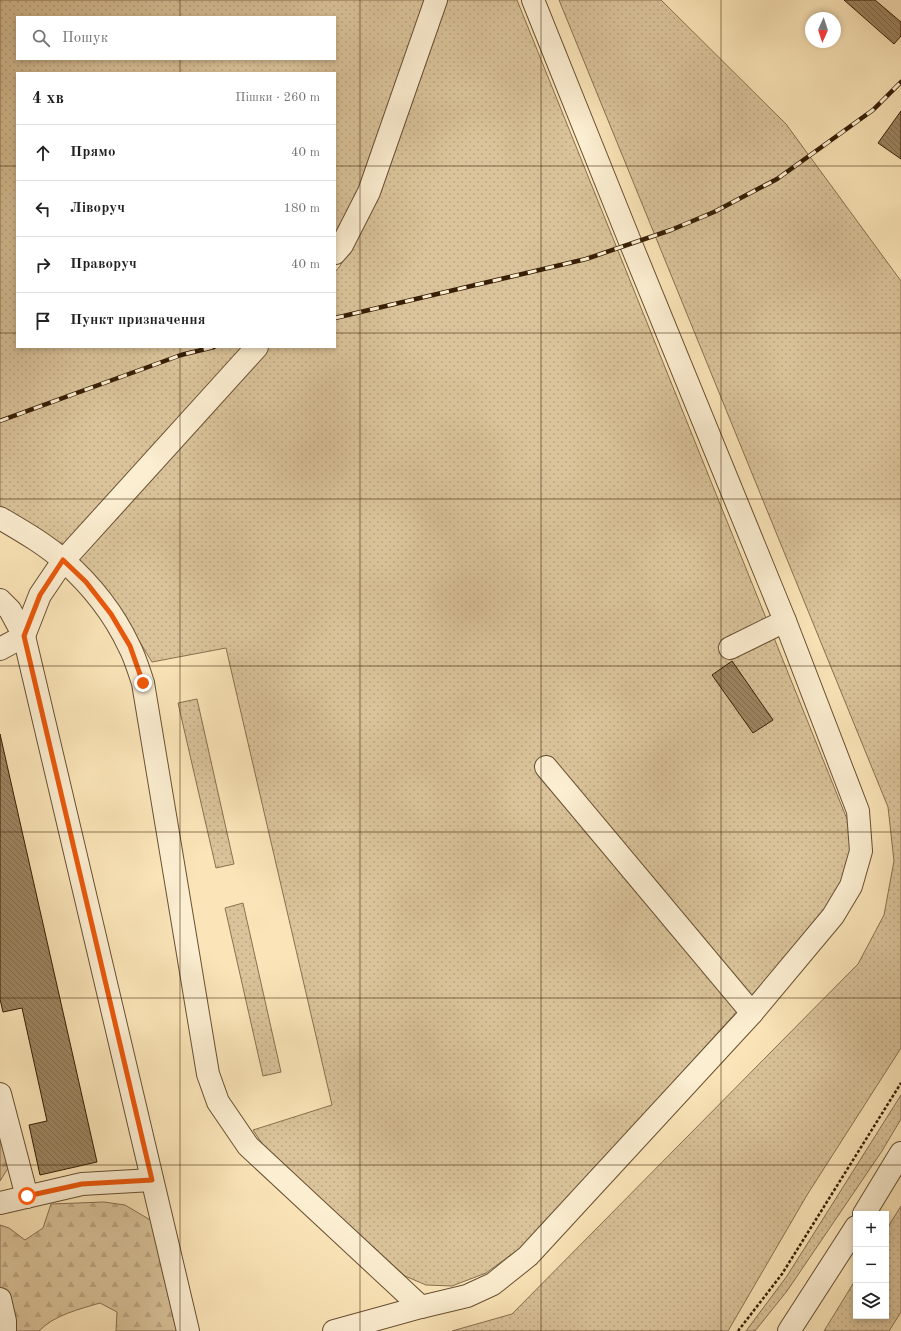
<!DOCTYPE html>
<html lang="uk">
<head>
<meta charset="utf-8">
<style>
  :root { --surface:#fff; --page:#f6f6f6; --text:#222; --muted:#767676; --line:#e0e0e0 }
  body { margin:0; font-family:"Old Standard TT",serif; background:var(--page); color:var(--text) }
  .controls { position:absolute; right:12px; bottom:12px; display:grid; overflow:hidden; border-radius:0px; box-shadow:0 2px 6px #0003 }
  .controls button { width:36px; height:36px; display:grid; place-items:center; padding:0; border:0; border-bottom:1px solid var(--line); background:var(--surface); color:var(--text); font:20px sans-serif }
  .compass { position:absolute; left:805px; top:12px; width:36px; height:36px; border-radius:50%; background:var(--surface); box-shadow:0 2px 6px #0003; rotate:183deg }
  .stop { position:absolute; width:12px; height:12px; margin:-9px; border:3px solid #ea580c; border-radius:50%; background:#fff }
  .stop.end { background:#ea580c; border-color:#fff; box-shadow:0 1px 4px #0008 }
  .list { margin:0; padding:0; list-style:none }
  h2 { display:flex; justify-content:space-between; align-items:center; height:52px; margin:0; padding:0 16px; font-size:17px }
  h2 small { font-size:13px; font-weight:400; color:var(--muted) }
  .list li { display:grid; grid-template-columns:26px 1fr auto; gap:12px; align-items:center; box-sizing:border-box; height:56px; padding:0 16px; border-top:1px solid var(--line) }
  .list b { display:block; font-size:15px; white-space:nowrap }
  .list em { font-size:13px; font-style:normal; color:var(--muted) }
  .icon { flex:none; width:22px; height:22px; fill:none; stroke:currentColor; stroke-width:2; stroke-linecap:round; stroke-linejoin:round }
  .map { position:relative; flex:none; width:901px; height:1331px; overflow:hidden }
  .search { position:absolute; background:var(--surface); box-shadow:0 2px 6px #0003; left:16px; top:16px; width:320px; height:44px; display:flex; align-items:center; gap:10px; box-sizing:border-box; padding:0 14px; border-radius:0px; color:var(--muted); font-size:15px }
  .panel { position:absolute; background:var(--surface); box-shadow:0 2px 6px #0003; left:16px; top:72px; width:320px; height:276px; border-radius:0px }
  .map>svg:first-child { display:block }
  .grass { fill:url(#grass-dots); stroke:#887150; fill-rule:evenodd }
  .forest { fill:url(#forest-firs); stroke:#887150 }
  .building { fill:url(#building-back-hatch); stroke:#371f05 }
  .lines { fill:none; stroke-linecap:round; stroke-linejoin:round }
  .minor-casing { stroke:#685032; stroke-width:24 }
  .path { stroke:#371f05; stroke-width:2.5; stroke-dasharray:3 2; stroke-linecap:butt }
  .minor { stroke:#fceed1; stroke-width:22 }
  .rail-casing { stroke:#371f05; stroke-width:4.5 }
  .rail { stroke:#fceed1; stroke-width:3; stroke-dasharray:9; stroke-linecap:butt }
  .route { stroke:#ea580c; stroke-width:5 }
  .grid { fill:none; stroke:#371f05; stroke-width:1; stroke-opacity:0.55 }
</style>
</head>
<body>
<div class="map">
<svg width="901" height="1331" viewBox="0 0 901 1331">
  <defs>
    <pattern id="grass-dots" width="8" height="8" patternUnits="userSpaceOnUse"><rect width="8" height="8" fill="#dac39a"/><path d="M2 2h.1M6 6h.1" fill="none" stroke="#bca783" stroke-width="1.8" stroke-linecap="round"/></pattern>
    <pattern id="forest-firs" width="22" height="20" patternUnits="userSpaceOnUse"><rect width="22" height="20" fill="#dac39a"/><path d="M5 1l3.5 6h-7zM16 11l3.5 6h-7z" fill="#bca783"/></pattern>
    <pattern id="building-back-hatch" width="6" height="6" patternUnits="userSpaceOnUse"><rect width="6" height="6" fill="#9d8662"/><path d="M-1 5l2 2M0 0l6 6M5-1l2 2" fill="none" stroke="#816d4f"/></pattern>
  </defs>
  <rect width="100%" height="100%" fill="#fbe5b8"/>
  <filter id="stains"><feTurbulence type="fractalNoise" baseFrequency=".005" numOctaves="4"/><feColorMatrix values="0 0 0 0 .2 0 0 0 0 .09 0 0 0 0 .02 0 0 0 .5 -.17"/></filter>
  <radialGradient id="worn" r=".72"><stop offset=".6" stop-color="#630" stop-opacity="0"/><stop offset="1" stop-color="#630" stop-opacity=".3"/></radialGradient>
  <g class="grass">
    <path d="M0 0H430L361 190 335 240V73H17V347H249L66 546 0 508ZM17 17H335V59H17Z"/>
    <polygon points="447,0 517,0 853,834 848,870 833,904 810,931 527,1243 486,1273 452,1286 426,1285 405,1276 265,1148 253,1130 332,1105 226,648 152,662 130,626 77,559 267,347 335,347 335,272 340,266 380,193"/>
    <polygon points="559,0 661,0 786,124 901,281 901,1048 807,1195 728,1331 452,1331 512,1314 858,964 884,915 894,861 888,807"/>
    <polygon points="197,699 234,864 216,868 178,703"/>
    <polygon points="243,903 281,1072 263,1076 225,908"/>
    <polygon points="901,1095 901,1119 882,1151 787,1291 755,1331 746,1331 787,1276"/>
    <polygon points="901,1206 901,1312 889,1331 824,1331 856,1279 856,1316 886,1316 886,1230"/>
  </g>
  <g class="forest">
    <polygon points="0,1124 10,1165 0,1181"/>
    <path d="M104 1202 125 1205 157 1224 177 1331H116L117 1312 100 1303C80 1309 54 1315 39 1331H0V1225L9 1228 25 1240 43 1228 51 1204Z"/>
  </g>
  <g class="building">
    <polygon points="844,0 875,0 901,22 901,36 894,44"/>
    <polygon points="901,111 901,159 878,143"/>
    <polygon points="732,661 773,720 753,733 712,675"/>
    <polygon points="0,734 97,1162 40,1175 29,1125 47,1121 22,1008 3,1012 0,999"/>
  </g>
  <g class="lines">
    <g class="minor-casing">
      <g id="minor">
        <polyline points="335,253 342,245 369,192 436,0"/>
        <path d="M0 518C22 531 45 544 64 561 90 584 114 614 129 646 135 657 139 671 143 683L208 1074 218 1102 248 1146 421 1307"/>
        <polyline points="0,600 10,610 24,636 188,1331"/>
        <polyline points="730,648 785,621"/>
        <polyline points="0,649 24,636 40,595 63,561 257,347"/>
        <polyline points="546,767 752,1013"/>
        <polyline points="0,1094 27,1197"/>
        <polyline points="0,1203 82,1184 152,1180"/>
        <polyline points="864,1214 901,1153"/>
        <polyline points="0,1299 5,1321 5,1331"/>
        <polyline points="334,1331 421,1307 467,1296 493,1284 528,1256 752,1013 833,916 851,886 861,851 858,811 785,621 631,244 533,0"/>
        <polyline points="789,1331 856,1227"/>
      </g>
    </g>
    <polyline class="path" points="738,1331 782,1274 901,1083"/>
    <use href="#minor" class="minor"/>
    <g class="rail-casing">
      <g id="rail">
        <polyline points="335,318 586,259 671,230 714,212 777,179 873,110 901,82"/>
        <polyline points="0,421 181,355 214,347"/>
      </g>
    </g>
    <use href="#rail" class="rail"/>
  </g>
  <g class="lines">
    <polyline class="route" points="27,1196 82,1184 152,1180 24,636 40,595 63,560 86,582 111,614 130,646 143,683"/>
  </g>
  <path class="grid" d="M180 0V17M360 0V1331M541 0V1331M721 0V1331M180 59V73M0 166H17M335 166H901M0 333H17M335 333H901M180 347V1331M0 499H901M0 666H901M0 832H901M0 998H901M0 1165H901"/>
  <rect width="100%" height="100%" filter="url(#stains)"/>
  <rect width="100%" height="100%" fill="url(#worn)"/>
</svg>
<div class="controls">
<button>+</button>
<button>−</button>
<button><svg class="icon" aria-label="layers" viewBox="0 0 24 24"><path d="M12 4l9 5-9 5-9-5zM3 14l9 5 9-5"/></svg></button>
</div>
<svg class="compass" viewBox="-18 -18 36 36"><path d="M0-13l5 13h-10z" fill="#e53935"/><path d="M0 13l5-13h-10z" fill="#767676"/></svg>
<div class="stop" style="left:27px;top:1196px"></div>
<div class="stop end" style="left:143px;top:683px"></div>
<div class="search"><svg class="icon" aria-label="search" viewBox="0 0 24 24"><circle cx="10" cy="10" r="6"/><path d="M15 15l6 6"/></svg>Пошук</div>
<section class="panel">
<h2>4 хв<small>Пішки · 260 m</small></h2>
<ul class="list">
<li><svg class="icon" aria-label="ahead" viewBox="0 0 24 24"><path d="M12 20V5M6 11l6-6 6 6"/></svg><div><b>Прямо</b></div><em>40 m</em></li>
<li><svg class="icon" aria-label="left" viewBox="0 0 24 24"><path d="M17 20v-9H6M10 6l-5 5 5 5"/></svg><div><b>Ліворуч</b></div><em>180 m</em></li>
<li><svg class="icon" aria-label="right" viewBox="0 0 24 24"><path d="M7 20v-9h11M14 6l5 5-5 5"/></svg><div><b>Праворуч</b></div><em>40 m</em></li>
<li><svg class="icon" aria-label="arrive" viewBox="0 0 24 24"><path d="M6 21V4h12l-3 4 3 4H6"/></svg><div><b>Пункт призначення</b></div></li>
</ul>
</section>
</div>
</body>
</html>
